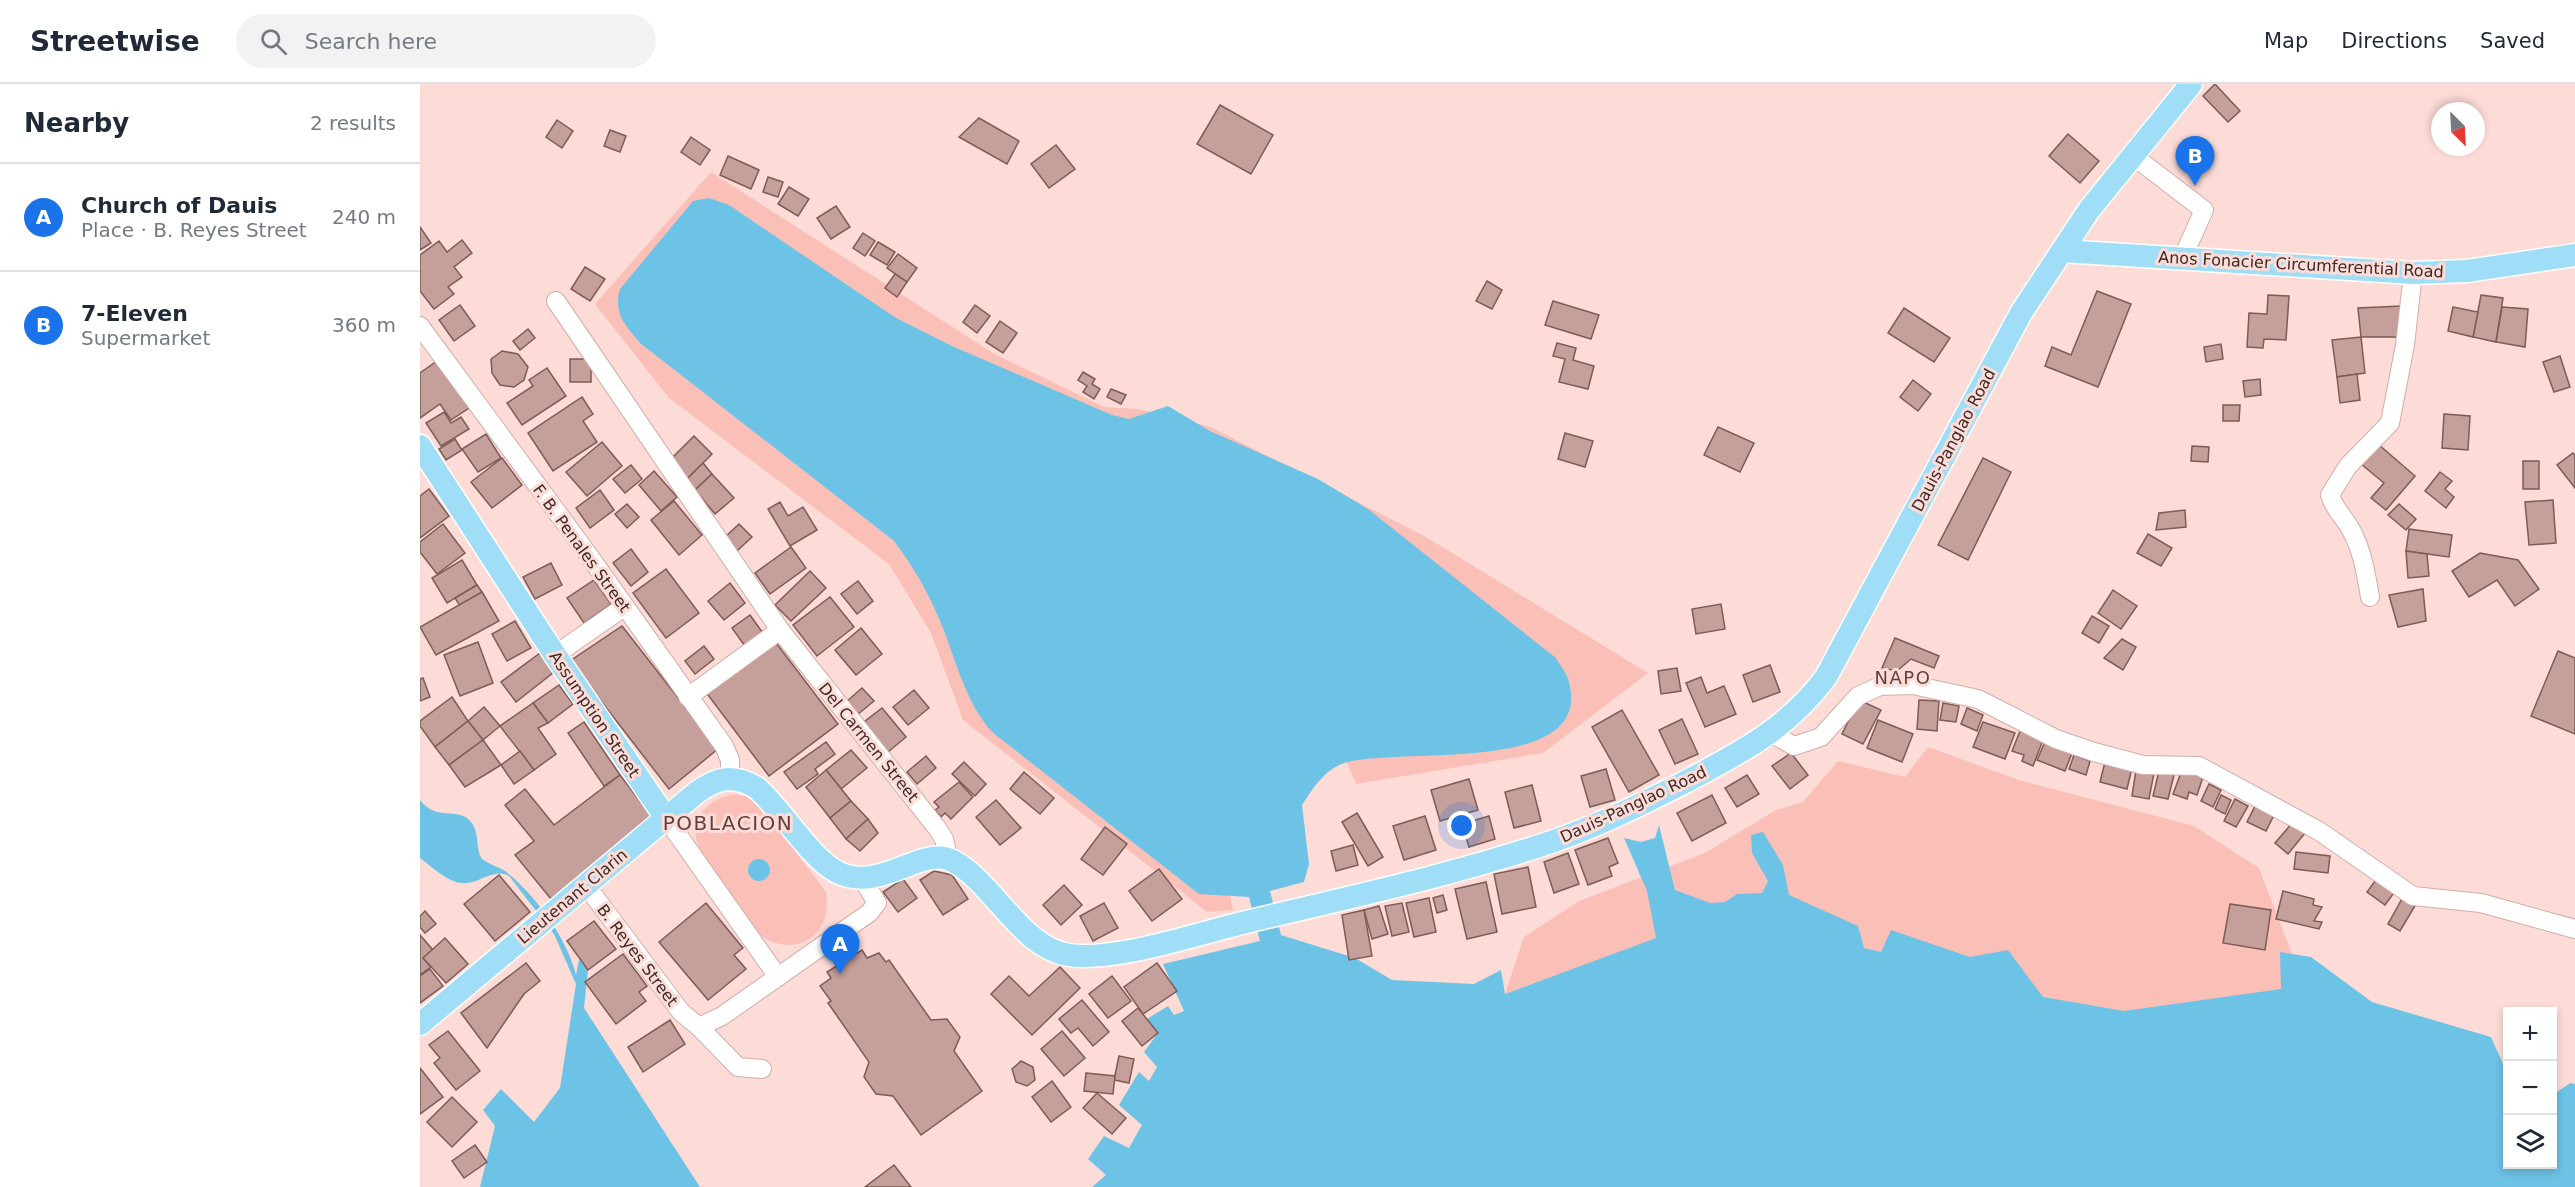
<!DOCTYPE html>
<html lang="en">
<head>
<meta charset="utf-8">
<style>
  :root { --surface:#fff; --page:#f2f2f3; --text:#1f2937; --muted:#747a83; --line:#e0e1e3; --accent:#1a73e8 }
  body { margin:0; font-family:"DejaVu Sans",sans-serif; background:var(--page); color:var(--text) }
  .controls { position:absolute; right:18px; bottom:18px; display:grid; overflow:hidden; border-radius:0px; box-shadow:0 3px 9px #0003 }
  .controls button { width:54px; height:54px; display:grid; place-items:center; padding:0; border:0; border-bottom:2px solid var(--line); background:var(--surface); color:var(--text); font:30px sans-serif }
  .compass { position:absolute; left:2011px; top:18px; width:54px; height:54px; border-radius:50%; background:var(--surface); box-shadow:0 3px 9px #0003; rotate:156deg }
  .you { position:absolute; left:1042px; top:742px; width:21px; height:21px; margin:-15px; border:4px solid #fff; border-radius:50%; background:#1a73e8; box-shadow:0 0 0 9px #1a73e833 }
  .badge { display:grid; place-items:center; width:39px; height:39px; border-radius:50%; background:var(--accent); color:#fff; font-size:20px; font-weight:700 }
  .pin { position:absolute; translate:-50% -50px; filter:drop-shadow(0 2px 3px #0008) }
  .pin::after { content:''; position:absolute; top:32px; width:21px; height:18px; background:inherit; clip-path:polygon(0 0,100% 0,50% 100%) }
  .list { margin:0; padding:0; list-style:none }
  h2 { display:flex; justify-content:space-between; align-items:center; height:78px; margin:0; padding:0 24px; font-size:26px }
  h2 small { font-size:20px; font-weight:400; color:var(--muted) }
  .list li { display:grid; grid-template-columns:39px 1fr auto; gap:18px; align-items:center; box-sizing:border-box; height:108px; padding:0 24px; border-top:2px solid var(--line) }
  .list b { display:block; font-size:22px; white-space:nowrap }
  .list p { margin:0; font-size:20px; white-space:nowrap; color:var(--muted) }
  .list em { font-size:20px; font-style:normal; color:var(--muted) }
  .icon { flex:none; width:33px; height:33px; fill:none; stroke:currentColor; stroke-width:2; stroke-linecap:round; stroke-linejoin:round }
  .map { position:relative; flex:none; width:2155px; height:1103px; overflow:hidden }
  header { display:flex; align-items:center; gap:36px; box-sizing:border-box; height:84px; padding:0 30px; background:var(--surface); border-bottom:2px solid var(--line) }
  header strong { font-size:28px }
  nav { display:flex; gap:33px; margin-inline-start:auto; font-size:21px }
  .search { width:420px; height:54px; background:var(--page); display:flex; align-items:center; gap:15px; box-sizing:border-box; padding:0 21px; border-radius:33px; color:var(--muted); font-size:22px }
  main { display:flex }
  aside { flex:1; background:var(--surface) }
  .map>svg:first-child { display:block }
  .green { fill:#fac0b8 }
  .water { fill:#6dc3e6 }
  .building { fill:#c59f9a; stroke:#7d5b56; stroke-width:1.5 }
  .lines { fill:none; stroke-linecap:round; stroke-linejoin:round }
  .minor-casing { stroke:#d3ada7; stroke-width:20 }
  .major-casing { stroke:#fff; stroke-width:25 }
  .minor { stroke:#fff; stroke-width:18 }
  .major { stroke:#a0def7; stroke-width:22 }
  .labels { text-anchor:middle; stroke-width:6; stroke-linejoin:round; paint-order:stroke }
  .street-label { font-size:16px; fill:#392a28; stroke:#fddcd7 }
  .neighbourhood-label { font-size:18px; letter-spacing:1.5px; fill:#62413d; stroke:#fddcd7 }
  .quarter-label { font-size:20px; letter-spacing:1.5px; fill:#62413d; stroke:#fddcd7 }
</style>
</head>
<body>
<header>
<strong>Streetwise</strong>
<div class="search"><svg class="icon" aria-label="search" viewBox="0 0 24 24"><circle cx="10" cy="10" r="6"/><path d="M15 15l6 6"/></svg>Search here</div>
<nav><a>Map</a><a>Directions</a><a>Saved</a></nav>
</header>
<main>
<aside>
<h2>Nearby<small>2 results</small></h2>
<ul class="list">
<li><span class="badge">A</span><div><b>Church of Dauis</b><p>Place · B. Reyes Street</p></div><em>240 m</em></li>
<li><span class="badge">B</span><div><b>7-Eleven</b><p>Supermarket</p></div><em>360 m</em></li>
</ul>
</aside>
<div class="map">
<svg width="2155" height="1103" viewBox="0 0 2155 1103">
  <rect width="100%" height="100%" fill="#fddcd7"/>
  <g class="green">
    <polygon points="291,88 573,269 684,323 718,325 791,343 1006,453 1228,589 1123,669 936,700 876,555 808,800 813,826 787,828 543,636 511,549 469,480 249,314 175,220"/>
    <polygon points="1508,663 1599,696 1774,742 1839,784 1877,883 1855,923 1819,938 1085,910 1104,853 1159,817 1285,769 1356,726 1383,718 1418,677 1485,693"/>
    <path d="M314 710 326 712 345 727 406 808C414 853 373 877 337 849 320 824 290 790 279 763 266 736 289 714 314 710Z"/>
  </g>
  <g class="water">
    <path d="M289 114 309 121 476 234 532 262 692 331 709 335 748 322 790 347 898 395 948 425 1136 574C1140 581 1147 590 1149 598 1175 696 965 660 919 681 902 689 892 706 882 721L889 780 884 798 850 807 861 851 935 874 972 896 1054 900 1081 886 1085 910 1236 854 1227 807 1204 754 1221 758 1235 754 1239 741 1255 806 1290 819 1305 818 1317 810 1342 809 1348 797 1332 769 1331 751 1343 748 1363 781 1369 811 1438 842 1444 864 1461 868 1471 846 1550 873 1588 866 1623 913 1704 927 1861 905 1860 868 1891 873 1952 918 2071 953 2087 989 2088 1080H2132L2133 1011 2150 999 2155 1000V1103H672L686 1091 668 1075 684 1052 709 1064 722 1041 699 1021 719 988 729 997 737 983 724 968 738 949 727 935 748 922 754 931 764 927 743 880 840 857 829 813 779 810 572 648C544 616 536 575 520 537 508 508 493 482 474 457L220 259C205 241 193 229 200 205L273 117Z"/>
    <path d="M0 716C16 738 39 722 51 738 60 749 55 764 62 775 71 782 82 783 90 791 119 816 147 855 156 891L159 875 168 886 164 924 280 1103H60L75 1042 63 1026 81 1005 114 1038 140 1004 156 900 134 850 89 792C74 783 58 801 42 799 27 798 12 783 0 774Z"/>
    <circle cx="339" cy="786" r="11"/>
  </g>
  <g class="building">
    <polygon points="1795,0 1820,27 1808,38 1783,12"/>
    <polygon points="800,21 853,51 831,90 777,60"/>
    <polygon points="559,34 599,57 587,80 539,53"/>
    <polygon points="137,36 153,47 142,64 126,53"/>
    <polygon points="190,46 206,52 200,68 184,62"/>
    <polygon points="1648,50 1679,77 1660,99 1629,72"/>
    <polygon points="271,53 290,66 280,81 261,68"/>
    <polygon points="636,61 655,85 629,104 611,80"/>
    <polygon points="308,72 339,86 331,105 300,91"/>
    <polygon points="348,93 363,98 358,113 343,108"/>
    <polygon points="369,103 389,115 378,132 358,120"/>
    <polygon points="416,122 430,143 411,155 397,134"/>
    <polygon points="0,143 11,159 0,166"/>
    <polygon points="443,149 455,157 445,172 433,164"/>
    <polygon points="42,156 52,169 34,183 42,193 28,203 34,210 14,225 0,207 0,171 19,157 27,168"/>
    <polygon points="458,158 475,168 467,181 450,171"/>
    <polygon points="478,170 497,184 487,198 467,184"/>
    <polygon points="165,183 185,195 170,217 151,205"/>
    <polygon points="475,190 487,198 477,213 465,204"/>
    <polygon points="1067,197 1082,206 1072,225 1056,217"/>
    <polygon points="1677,207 1711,220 1678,303 1625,282 1632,263 1651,271"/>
    <polygon points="1848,211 1869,212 1866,256 1844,255 1843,264 1827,263 1829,229 1847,230"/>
    <polygon points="2061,211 2083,214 2076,258 2053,253"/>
    <polygon points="1133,217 1179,231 1171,255 1125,241"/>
    <polygon points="40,221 55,242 34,257 19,236"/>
    <polygon points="555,221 570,232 557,249 543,238"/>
    <polygon points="1981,222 1982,253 1941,253 1938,224"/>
    <polygon points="2033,223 2058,228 2053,253 2028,247"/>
    <polygon points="2082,223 2108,225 2105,263 2076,258"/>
    <polygon points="1484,224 1530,254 1514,278 1468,249"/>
    <polygon points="580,237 597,249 583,269 566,258"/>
    <polygon points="108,245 115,254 100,266 93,257"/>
    <polygon points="1941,253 1945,289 1917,293 1912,256"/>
    <polygon points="1137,259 1156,264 1153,276 1174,282 1168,305 1139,298 1145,275 1133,272"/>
    <polygon points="1801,260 1803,275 1786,278 1784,263"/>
    <polygon points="82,267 98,270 108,283 104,296 94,303 80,301 72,289 71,275"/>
    <polygon points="2140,272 2150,303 2134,308 2123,278"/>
    <rect x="150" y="275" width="21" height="23"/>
    <polygon points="17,277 49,324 31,336 20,320 0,334 0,289"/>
    <polygon points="127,284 146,312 102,341 87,319 113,302 109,296"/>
    <polygon points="663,288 675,295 672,300 680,305 674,315 663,308 667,302 658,296"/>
    <polygon points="1937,290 1940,316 1920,319 1917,293"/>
    <polygon points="1840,295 1841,311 1825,313 1823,297"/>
    <polygon points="1493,296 1511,310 1498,327 1480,313"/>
    <polygon points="691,305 706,311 701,320 687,313"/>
    <polygon points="162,313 173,330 163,337 177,358 133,387 108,349"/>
    <polygon points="1803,321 1820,321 1819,337 1803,337"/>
    <polygon points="24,328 31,339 41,333 49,345 21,362 6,339"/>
    <polygon points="2024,330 2050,332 2048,366 2022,364"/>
    <polygon points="1298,343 1334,359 1320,388 1284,371"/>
    <polygon points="1145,349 1173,357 1165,383 1138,375"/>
    <polygon points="66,350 81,374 58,388 42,365"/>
    <polygon points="274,352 292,370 265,397 247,379"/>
    <polygon points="35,355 42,366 26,376 19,365"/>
    <polygon points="182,358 202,382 167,412 146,388"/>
    <polygon points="1958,360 1995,392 1966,426 1951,414 1964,399 1941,380"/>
    <polygon points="1772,362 1789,363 1788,378 1771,377"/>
    <polygon points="2153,369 2155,371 2155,404 2137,381"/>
    <polygon points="82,374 102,401 72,424 51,398"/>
    <polygon points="1563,374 1591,388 1548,476 1518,461"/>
    <rect x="2103" y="377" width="16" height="28"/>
    <polygon points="283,379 292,390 275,406 265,397"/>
    <polygon points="211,381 222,395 205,409 193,395"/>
    <polygon points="234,387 257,413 241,427 219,401"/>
    <polygon points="2020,388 2032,397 2025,405 2034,413 2026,424 2005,407"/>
    <polygon points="292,390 314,414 295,430 275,406"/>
    <polygon points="9,405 29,432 0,454 0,412"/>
    <polygon points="180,406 194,426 170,444 156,424"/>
    <polygon points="2133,416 2136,459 2109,461 2105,418"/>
    <polygon points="254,417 282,451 259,471 231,436"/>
    <polygon points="360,418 368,432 383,423 397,446 370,462 348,425"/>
    <polygon points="207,420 219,433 207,444 195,430"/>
    <polygon points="1979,420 1996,435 1986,446 1968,431"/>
    <polygon points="1765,426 1766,443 1736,446 1739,429"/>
    <polygon points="23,440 45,469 17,490 0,468 0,458"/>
    <polygon points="319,440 332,453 317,467 304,454"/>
    <polygon points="1989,445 2032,451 2029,473 1986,467"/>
    <polygon points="1728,450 1752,464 1741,482 1717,469"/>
    <polygon points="371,463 386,484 350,510 335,489"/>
    <polygon points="211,465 228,488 211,502 193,479"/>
    <polygon points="1986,467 2007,470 2009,492 1988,494"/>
    <polygon points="2060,469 2098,476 2119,505 2095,522 2077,496 2049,513 2032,487"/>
    <polygon points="42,476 57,501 27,519 12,494"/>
    <polygon points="131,479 142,501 115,515 103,493"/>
    <polygon points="246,485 279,529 246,554 213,509"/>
    <polygon points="390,487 406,504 371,537 355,521"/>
    <polygon points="174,496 191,520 164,539 147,514"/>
    <polygon points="438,497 453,517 437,530 421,510"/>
    <polygon points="310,499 325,519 304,536 288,517"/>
    <polygon points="57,501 62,508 40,522 35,514"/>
    <polygon points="2003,505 2006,537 1978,543 1969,511"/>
    <polygon points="1693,506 1717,522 1701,545 1678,529"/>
    <polygon points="62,508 79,537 16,571 0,543"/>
    <polygon points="410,513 434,543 397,572 373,541"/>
    <polygon points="1301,520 1305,545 1276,550 1272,525"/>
    <polygon points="330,531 345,552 327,565 312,544"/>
    <polygon points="1672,532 1689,542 1679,559 1662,549"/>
    <polygon points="95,537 111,564 87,577 72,550"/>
    <polygon points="202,542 298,665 249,705 150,577"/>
    <polygon points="441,544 462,570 436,591 415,566"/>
    <polygon points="1475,554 1519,572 1514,584 1491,575 1477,587 1462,584"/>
    <polygon points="353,555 418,640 349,692 285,607"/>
    <polygon points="1702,555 1716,563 1703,586 1684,574"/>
    <polygon points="58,558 73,599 40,612 24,571"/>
    <polygon points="284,562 294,575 275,590 265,577"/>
    <polygon points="2138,567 2155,574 2155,650 2111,632"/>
    <polygon points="120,569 134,588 96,618 81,598"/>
    <polygon points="1350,581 1360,608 1333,618 1323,591"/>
    <polygon points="1257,584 1261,607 1241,610 1238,587"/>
    <polygon points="1281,593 1287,609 1304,602 1316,630 1285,643 1266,599"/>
    <polygon points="3,594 10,613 0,617 0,595"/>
    <polygon points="139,601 153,620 128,639 113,619"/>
    <polygon points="442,604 454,617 437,631 426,618"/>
    <polygon points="494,606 509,624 488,641 473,623"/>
    <polygon points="32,613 48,637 15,663 0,642 0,637"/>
    <polygon points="1439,616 1461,626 1443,660 1422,650"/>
    <polygon points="1499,616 1519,617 1517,647 1497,645"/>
    <polygon points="113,619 128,639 118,644 136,670 114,686 80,642"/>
    <polygon points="1523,619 1539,622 1536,638 1520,636"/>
    <polygon points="64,623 80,642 63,656 48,637"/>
    <polygon points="462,624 486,653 468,668 444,638"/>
    <polygon points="1547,624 1563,631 1557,647 1541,640"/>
    <polygon points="1202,626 1239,691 1209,708 1172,643"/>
    <polygon points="1262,635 1278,670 1255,680 1239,646"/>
    <polygon points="1458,636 1493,650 1482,678 1447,664"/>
    <polygon points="48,637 63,656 29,681 15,663"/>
    <polygon points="164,638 200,691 184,702 148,649"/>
    <polygon points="1563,638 1595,649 1585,675 1553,663"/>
    <polygon points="1600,647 1623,656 1613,682 1602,677 1604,671 1592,667"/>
    <polygon points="63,656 81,681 45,703 29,681"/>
    <polygon points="406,658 415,670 395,685 398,690 377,705 364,688"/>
    <polygon points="1625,658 1652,669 1645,687 1617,676"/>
    <polygon points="431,666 447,684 421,705 406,686"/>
    <polygon points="100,667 114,686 94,700 81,681"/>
    <polygon points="1371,669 1388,691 1370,705 1352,682"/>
    <polygon points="1654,671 1670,677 1666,691 1649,685"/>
    <polygon points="506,672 516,684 497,700 487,688"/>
    <polygon points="544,678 566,700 555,712 532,690"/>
    <polygon points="1685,678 1712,684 1707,705 1680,698"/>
    <polygon points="1186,685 1195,716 1170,723 1161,692"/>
    <polygon points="406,686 431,717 410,734 386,703"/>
    <polygon points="1716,686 1734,689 1729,715 1712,712"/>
    <polygon points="1762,686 1783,693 1777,711 1769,708 1767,715 1753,710"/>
    <polygon points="1739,687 1754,691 1748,715 1733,712"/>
    <polygon points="604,688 634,714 620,730 590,705"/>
    <polygon points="200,691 233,734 131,815 95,771 114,757 85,721 105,705 134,741"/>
    <polygon points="1327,691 1339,710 1317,723 1305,704"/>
    <polygon points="1049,695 1058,726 1020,737 1011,706"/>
    <polygon points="539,698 553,713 531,735 525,729 521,733 515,726 519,723 514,718"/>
    <polygon points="1789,700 1801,706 1793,723 1781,717"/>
    <polygon points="1112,701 1121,737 1094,744 1085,708"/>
    <polygon points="1292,711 1306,739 1272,757 1257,729"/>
    <polygon points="1801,711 1811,716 1805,730 1795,725"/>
    <polygon points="1815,715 1828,722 1816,743 1804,737"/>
    <polygon points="576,716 601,744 580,761 556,733"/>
    <polygon points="431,717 448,735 426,755 410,734"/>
    <polygon points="1836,720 1855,729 1846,747 1827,738"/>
    <polygon points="937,729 963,773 948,782 922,738"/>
    <polygon points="1005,732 1016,766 984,776 973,742"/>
    <polygon points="1069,732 1075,755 1049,763 1042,740"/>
    <polygon points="448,735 458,749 440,767 426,755"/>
    <polygon points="1873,738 1885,749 1868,770 1855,759"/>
    <polygon points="685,743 707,760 683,791 661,775"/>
    <polygon points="1188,754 1198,779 1189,783 1192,792 1168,801 1155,766"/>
    <polygon points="933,761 938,781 916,787 911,767"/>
    <polygon points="1876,768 1910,772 1908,789 1874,785"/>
    <polygon points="1148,769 1159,800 1134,809 1124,778"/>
    <polygon points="1108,783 1116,823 1082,830 1074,790"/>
    <polygon points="739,785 762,815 732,837 709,807"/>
    <polygon points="514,787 532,791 548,815 523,831 500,796"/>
    <polygon points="79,791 110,828 75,857 44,820"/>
    <polygon points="1958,793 1976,806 1965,821 1947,808"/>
    <polygon points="483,795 497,814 478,828 463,808"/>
    <polygon points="1066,798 1077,848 1047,855 1035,805"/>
    <polygon points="644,801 662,821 641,841 623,821"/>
    <polygon points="1863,807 1894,815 1893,821 1902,823 1894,837 1902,838 1899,845 1856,835"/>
    <polygon points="1023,811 1027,826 1017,829 1013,814"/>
    <polygon points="1983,813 1996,820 1980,847 1968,840"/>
    <polygon points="1009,814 1016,848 994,853 986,819"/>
    <polygon points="286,819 323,864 314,871 326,885 288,916 239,858"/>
    <polygon points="684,819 698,844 673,857 660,832"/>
    <polygon points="982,819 989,848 972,852 965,822"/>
    <polygon points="1810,820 1851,826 1845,866 1803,859"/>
    <polygon points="959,822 968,850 952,855 944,826"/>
    <polygon points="944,826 952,872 929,876 922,831"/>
    <polygon points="5,827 16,840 5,849 0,843 0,832"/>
    <polygon points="174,837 196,865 168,886 147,857"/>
    <polygon points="0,851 13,866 3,874 11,883 0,891"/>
    <polygon points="25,854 48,880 26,899 3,874"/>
    <polygon points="442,866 447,874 459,869 466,878 469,876 511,936 527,935 540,953 534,967 562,1007 501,1051 473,1012 456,1010 444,993 449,978 408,919 411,917 400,902 411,894 407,888"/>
    <polygon points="203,870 227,902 219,908 226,917 196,940 165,898"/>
    <polygon points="106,879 120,897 104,910 67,964 41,929"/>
    <polygon points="737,879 757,907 723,930 704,903"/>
    <polygon points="640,883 660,904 612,951 571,910 589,892 609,912"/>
    <polygon points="10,885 23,902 0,919 0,892"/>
    <polygon points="692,892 711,917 688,934 669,910"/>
    <polygon points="662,916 689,948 673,962 658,944 651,949 639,935"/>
    <polygon points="718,924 738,949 722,962 702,937"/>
    <polygon points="250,936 265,960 223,988 208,963"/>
    <polygon points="28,947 60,987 36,1006 14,979 20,974 9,961"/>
    <polygon points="642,947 665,974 644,992 621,965"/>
    <polygon points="699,972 714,975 709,999 694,996"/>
    <polygon points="601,977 613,983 615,996 607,1002 596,998 592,985"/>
    <polygon points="0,984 23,1013 0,1030"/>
    <polygon points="666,989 695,992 693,1010 664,1007"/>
    <polygon points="632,997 651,1023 631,1038 612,1013"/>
    <polygon points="677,1009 706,1034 692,1050 663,1024"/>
    <polygon points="32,1013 57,1038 32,1063 7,1038"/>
    <polygon points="55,1061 67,1078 44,1094 32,1077"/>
    <polygon points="474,1081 491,1103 445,1103"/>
  </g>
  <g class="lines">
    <g class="minor-casing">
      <g id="minor">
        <polyline points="1712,71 1784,126 1762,175"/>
        <polyline points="136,217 360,546 517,744 524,755 528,774"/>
        <polyline points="0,242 170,473 304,662 310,676 310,693"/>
        <path d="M1950 513C1946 489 1942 465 1930 444 1923 432 1914 425 1910 411L1928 382 1970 339 1985 261 1993 189"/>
        <polyline points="135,571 204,523"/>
        <polyline points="268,613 360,546"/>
        <polyline points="1351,649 1374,662 1401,653 1438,612 1460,602 1493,601 1558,615 1636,655 1674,668 1723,681 1779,682 1899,747 1993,812 2061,819 2155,845"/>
        <polyline points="246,734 358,893"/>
        <polyline points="165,800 261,928 279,943 302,932 449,829 457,819 442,794"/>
        <polyline points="279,943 318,983 342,985"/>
      </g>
    </g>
    <g class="major-casing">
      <g id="major">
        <polyline points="1642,167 1993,189 2047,187 2155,171"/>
        <polyline points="0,362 135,571 246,734"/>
        <path d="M0 940 276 709C298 693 313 690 337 704 362 726 390 774 417 788 461 810 502 760 533 777 574 799 601 864 649 871 693 878 777 850 822 839 921 815 1025 793 1122 761 1172 745 1220 721 1267 697 1322 668 1368 644 1406 593L1601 229 1669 126 1771 0"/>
      </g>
    </g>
    <use href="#minor" class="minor"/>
    <use href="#major" class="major"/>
  </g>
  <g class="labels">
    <g class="street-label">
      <text transform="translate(1881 180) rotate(3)" y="6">Anos Fonacier Circumferential Road</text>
      <text transform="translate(1533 356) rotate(-62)" y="6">Dauis-Panglao Road</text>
      <text transform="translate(162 464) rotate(54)" y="6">F. B. Penales Street</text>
      <text transform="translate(175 630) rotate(56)" y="6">Assumption Street</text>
      <text transform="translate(449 658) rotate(51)" y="6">Del Carmen Street</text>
      <text transform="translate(1213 720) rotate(-25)" y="6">Dauis-Panglao Road</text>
      <text transform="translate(152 812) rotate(-40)" y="6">Lieutenant Clarin</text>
      <text transform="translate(218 871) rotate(53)" y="6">B. Reyes Street</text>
    </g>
    <g class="neighbourhood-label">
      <text x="1483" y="600">NAPO</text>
    </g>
    <g class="quarter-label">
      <text x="308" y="746">POBLACION</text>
    </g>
  </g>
</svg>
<div class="controls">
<button>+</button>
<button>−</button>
<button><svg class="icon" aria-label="layers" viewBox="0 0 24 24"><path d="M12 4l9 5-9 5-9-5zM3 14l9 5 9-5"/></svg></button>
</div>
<svg class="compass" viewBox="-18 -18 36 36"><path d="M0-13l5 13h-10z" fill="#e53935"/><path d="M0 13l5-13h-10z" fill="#747a83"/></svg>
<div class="you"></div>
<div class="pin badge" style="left:420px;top:890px">A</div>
<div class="pin badge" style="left:1775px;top:102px">B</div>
</div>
</main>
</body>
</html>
